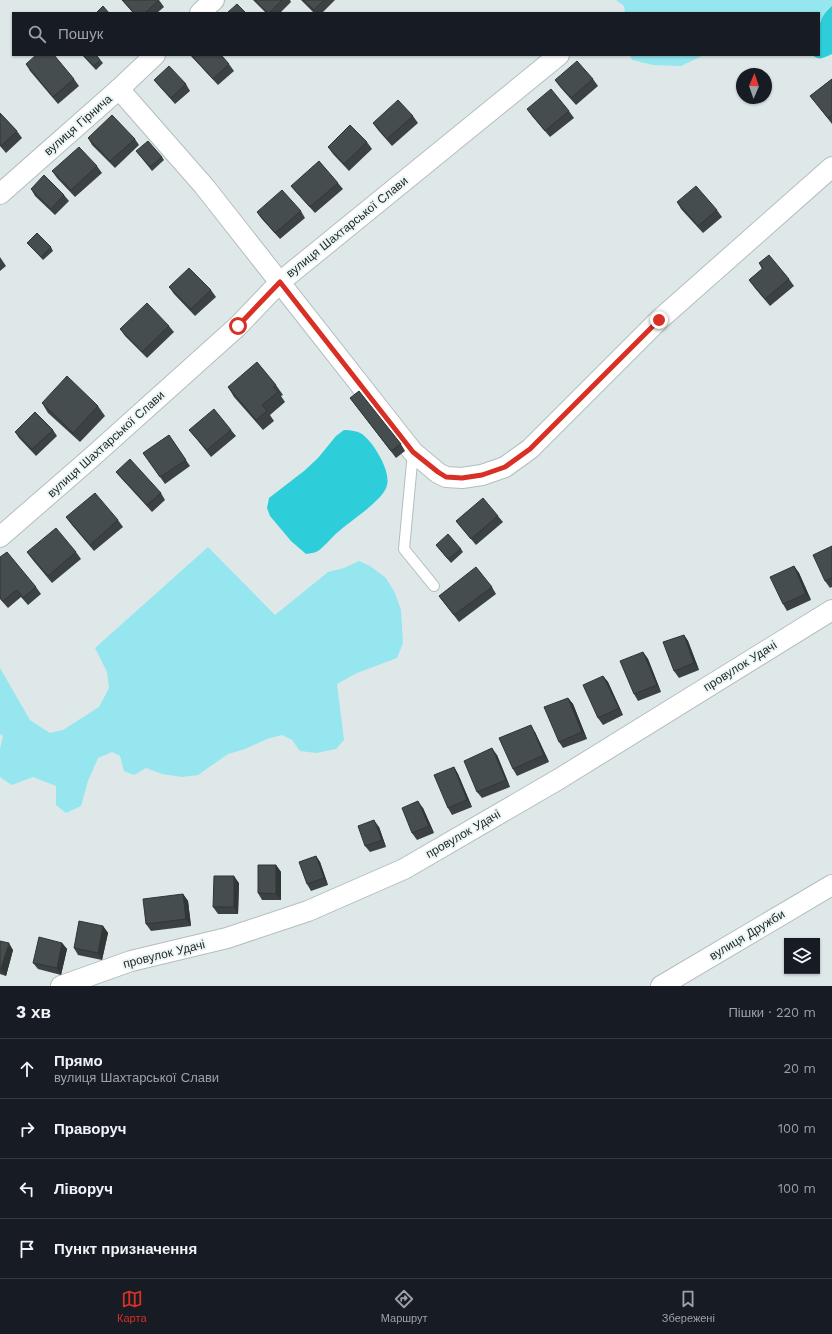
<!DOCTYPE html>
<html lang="uk">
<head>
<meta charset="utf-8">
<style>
  :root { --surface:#171b24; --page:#242831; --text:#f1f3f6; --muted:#9ea1a6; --line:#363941; --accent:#d93025 }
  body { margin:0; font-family:"Work Sans",sans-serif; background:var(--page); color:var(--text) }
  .controls { position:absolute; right:12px; bottom:12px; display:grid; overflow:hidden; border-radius:0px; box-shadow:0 1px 3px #0004 }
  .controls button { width:36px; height:36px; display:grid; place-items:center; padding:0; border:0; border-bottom:1px solid var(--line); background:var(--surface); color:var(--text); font:20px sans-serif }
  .compass { position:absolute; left:736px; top:68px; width:36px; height:36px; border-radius:50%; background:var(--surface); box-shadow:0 1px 3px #0004; rotate:2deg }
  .stop { position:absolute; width:12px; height:12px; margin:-9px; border:3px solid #d93025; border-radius:50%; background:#fff }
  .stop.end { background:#d93025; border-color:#fff; box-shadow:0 1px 4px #0008 }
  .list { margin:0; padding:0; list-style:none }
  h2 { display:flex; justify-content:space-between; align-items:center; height:52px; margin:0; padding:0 16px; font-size:17px }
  h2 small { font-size:13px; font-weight:400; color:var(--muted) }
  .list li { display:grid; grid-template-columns:26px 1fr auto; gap:12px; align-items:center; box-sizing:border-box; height:60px; padding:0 16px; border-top:1px solid var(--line) }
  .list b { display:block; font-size:15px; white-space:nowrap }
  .list p { margin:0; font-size:13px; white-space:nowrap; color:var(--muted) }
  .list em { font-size:13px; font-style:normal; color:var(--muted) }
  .icon { flex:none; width:22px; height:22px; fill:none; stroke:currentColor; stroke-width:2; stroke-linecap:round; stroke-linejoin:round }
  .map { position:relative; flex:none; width:832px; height:986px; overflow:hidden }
  .search { position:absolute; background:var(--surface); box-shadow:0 1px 3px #0004; left:12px; right:12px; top:12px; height:44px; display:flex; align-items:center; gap:10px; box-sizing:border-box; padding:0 14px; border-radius:0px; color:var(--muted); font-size:15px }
  .sheet { height:292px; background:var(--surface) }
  nav { display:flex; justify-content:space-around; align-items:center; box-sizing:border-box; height:56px; border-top:1px solid var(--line); background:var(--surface); font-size:11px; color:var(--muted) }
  nav a { display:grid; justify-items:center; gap:2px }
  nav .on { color:var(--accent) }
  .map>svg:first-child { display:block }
  .green { fill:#95e6ee }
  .water { fill:#2dceda }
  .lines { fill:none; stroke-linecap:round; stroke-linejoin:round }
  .service-casing { stroke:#b4bdbe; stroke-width:12 }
  .minor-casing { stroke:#b4bdbe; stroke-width:22 }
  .service { stroke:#fff; stroke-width:10 }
  .minor { stroke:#fff; stroke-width:20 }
  .wall { fill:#3c4243 }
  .shaded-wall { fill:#313637 }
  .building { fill:#464d4e; stroke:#313637 }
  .route { stroke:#d93025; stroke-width:5 }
  .labels { text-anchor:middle; stroke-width:4; stroke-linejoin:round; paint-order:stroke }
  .street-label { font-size:12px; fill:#1f2223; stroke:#ecf6f6 }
</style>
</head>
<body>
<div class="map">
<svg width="832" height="986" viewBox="0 0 832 986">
  <rect width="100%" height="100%" fill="#dfe8e9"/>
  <g class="green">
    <polygon points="616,0 832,0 832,6 827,9 819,23 819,13 625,13 624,6"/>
    <polygon points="630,55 704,55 681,66 653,65 632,60"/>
    <polygon points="208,547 275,615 328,572 344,568 359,561 370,566 386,578 395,593 401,610 403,643 397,658 357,673 337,684 344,740 336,749 316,753 300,751 292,740 282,735 267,739 245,749 228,754 198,775 182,777 162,774 146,768 134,775 124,771 120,756 112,752 98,758 88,781 81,806 66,813 56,805 56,786 33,777 12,785 1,778 0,776 0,749 3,736 0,734 0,668 30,720 50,733 63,730 99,707 109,688 107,672 95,648"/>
  </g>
  <g class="water">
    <path d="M832 6V54C823 58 820 61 812 55H819C819 36 815 19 832 6Z"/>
    <path d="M344 430C351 430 357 431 362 434 374 443 391 471 387 485 384 500 350 521 338 532 333 536 323 548 318 551 315 553 310 553 306 554L291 541 270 516 267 508 269 498 304 471 318 458 336 436Z"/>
  </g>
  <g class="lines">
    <g class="service-casing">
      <polyline id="service" points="413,452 404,549 434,586"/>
    </g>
    <g class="minor-casing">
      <g id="minor">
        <polyline points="200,13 214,0"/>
        <polyline points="119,89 204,186 413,452 438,473 446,477 462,478 482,475 505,467 530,449 659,320 832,167"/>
        <polyline points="0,194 119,89 155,55"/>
        <polyline points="0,537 92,457 238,326 280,282 559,55"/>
        <polyline points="61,986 131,961 227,938 308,911 404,869 559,779 832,610"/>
        <polyline points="661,986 832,885"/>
      </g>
    </g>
    <use href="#service" class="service"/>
    <use href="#minor" class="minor"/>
  </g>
  <g class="wall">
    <polygon points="122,0 159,0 164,7 157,13 133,13"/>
    <polygon points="253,0 290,0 291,2 280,13 266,13"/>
    <polygon points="301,0 335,0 322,13 314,13"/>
    <polygon points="82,55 96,55 103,63 96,70"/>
    <polygon points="190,55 221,55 229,64 234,71 218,85"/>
    <polygon points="26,64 74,79 79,86 58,104 30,71"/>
    <polygon points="593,79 598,86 576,105 560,87 555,80"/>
    <polygon points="832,79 832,124 810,96"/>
    <polygon points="154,80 186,84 190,91 175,104 159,86"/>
    <polygon points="527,109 569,111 574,118 550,137 532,116"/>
    <polygon points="0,113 17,131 22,138 6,153 0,146"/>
    <polygon points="413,116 418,123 392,146 378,130 373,123"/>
    <polygon points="88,138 135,139 139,145 115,168 92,145"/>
    <polygon points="367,142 372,149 349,171 333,154 328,147"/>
    <polygon points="136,151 162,157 164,160 152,171"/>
    <polygon points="97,166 102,173 75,197 57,178 52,171"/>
    <polygon points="338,183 343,189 315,213 296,192 291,186"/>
    <polygon points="31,189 64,195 69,201 55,215 35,196"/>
    <polygon points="677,202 717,210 722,217 703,233 681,209"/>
    <polygon points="301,211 305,218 280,239 261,218 257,212"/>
    <polygon points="27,243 51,247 53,251 43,260 30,246"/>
    <polygon points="0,257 6,266 0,271"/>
    <polygon points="759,263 789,279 794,286 770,306 754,287 749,280 762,269"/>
    <polygon points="169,287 211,290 216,297 195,316 174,294"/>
    <polygon points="169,326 174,332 147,358 125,336 120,329"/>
    <polygon points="276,385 283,395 281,396 285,402 270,415 274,421 263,430 234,397 228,387"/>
    <polygon points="350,398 401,444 405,451 396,458"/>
    <polygon points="42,403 98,406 105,416 80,442 48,413"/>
    <polygon points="53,430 57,436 36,456 19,438 15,432"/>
    <polygon points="189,430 231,430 236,436 211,457 194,436"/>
    <polygon points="169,435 190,466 165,484 143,453"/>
    <polygon points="116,472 161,493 165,500 152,512 121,478"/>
    <polygon points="498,516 503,522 476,545 456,521"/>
    <polygon points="66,517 118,520 123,527 94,551 71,524"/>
    <polygon points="436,545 461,549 463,552 451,563"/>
    <polygon points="832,546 832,587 830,588 825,581"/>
    <polygon points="27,552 76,552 81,559 52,583 32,559"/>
    <polygon points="0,557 36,587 41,594 28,605 21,597 8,608 0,599"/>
    <polygon points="794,566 799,573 811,600 787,611 783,604"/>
    <polygon points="492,587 496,594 459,622 439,596"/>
    <polygon points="684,635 688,641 699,670 679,678 674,671"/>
    <polygon points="643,652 648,659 661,692 638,701 634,694"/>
    <polygon points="603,676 608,682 623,715 603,725 598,718"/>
    <polygon points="568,698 573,704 587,739 563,748 559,742"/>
    <polygon points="535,732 549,762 517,776 513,769"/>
    <polygon points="497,755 510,787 482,798 477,792"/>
    <polygon points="454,767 458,774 472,807 452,815 448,808"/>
    <polygon points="423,808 434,833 417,840 412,833"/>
    <polygon points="379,827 386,847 370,852 365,846"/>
    <polygon points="316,856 320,862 328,885 311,891 307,884"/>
    <polygon points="276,865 281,872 281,900 262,900 258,893"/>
    <polygon points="239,883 238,914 218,914 213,907"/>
    <polygon points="183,894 188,901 191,926 151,931 146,924"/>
    <polygon points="103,926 108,933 102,960 78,955 74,948"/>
    <polygon points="0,941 13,950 6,976 0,974"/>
    <polygon points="62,943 67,949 61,975 38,969 33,963"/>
  </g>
  <g class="shaded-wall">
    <polygon points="794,566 799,573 811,600 806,594"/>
    <polygon points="684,635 688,641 699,670 694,663"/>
    <polygon points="643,652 648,659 661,692 657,685"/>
    <polygon points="603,676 608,682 623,715 619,708"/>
    <polygon points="568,698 573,704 587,739 582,732"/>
    <polygon points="531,725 535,732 549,762 544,755"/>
    <polygon points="492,748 497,755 510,787 506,780"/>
    <polygon points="454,767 458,774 472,807 467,800"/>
    <polygon points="418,801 423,808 434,833 429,826"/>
    <polygon points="374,820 379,827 386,847 382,840"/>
    <polygon points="316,856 320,862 328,885 324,878"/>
    <polygon points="276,865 281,872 281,900 276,894"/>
    <polygon points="234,876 239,883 238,914 234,907"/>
    <polygon points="183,894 188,901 191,926 186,919"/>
    <polygon points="103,926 108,933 102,960 98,953"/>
    <polygon points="9,943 13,950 6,976 1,969"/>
    <polygon points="62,943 67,949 61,975 57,968"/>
  </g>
  <g class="building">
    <polygon points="122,0 159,0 145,13 134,13"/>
    <polygon points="255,0 282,0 269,13 268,13"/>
    <polygon points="303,0 324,0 314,10"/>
    <polygon points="237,4 246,13 227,13"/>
    <polygon points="103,6 109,13 96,13"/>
    <polygon points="36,55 54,55 74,79 53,97 26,64"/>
    <polygon points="83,55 96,55 100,60 94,66"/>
    <polygon points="191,55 221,55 229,64 213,79"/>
    <polygon points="577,61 593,79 571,98 555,80"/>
    <polygon points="169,66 186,84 171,98 154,80"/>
    <polygon points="832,79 832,115 828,118 810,96"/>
    <polygon points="551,89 569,111 545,131 527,109"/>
    <polygon points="398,100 413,116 387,139 373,123"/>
    <polygon points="0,113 17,131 1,146 0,145"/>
    <polygon points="112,115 135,139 110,161 88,138"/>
    <polygon points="350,125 367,142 344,164 328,147"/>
    <polygon points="148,141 162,157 150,167 136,151"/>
    <polygon points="79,147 97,166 71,190 52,171"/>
    <polygon points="319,161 338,183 310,207 291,186"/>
    <polygon points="44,175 64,195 51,209 31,189"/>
    <polygon points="696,186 717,210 698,226 677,202"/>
    <polygon points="282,190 301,211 275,233 257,212"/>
    <polygon points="37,233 51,247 41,257 27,243"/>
    <polygon points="769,255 789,279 765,299 749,280 763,268 759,263"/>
    <polygon points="189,268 211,290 191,309 169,287"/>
    <polygon points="147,303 169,326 142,352 120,329"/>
    <polygon points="257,362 276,385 273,387 278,392 262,405 267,411 256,420 228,387"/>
    <polygon points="67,376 98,406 73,433 42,403"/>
    <polygon points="359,391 401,444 391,451 350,398"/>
    <polygon points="214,409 231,430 207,450 189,430"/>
    <polygon points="35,412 53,430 32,449 15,432"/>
    <polygon points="169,435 186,460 160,477 143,453"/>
    <polygon points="130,459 161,493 147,505 116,472"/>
    <polygon points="95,493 118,520 90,545 66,517"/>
    <polygon points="483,498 498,516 471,539 456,521"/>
    <polygon points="56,528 76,552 48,576 27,552"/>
    <polygon points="448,534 461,549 448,559 436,545"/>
    <polygon points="832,546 832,578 825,581 813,555"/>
    <polygon points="7,552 36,587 23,598 17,590 3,601 0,598 0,557"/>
    <polygon points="794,566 806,594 783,604 770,577"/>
    <polygon points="476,567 492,587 454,615 439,596"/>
    <polygon points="684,635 694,663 674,671 663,642"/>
    <polygon points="643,652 657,685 634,694 620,661"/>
    <polygon points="603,676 619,708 598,718 583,685"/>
    <polygon points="568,698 582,732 559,742 544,707"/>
    <polygon points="531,725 544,755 513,769 499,738"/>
    <polygon points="492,748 506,780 477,792 464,761"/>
    <polygon points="454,767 467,800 448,808 434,775"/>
    <polygon points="418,801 429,826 412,833 402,808"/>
    <polygon points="374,820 382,840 365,846 358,826"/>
    <polygon points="316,856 324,878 307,884 299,862"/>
    <polygon points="258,865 276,865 276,894 258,893"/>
    <polygon points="214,876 234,876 234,907 213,907"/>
    <polygon points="183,894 186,919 146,924 143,899"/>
    <polygon points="79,921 103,926 98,953 74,948"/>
    <polygon points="39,937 62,943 57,968 33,963"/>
    <polygon points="0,941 9,943 1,969 0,969"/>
  </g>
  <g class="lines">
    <polyline class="route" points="238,326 280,282 413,452 438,472 446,477 462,478 482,475 505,467 530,449 659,320"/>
  </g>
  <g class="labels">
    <g class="street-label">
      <text transform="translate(78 125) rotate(-41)" y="4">вулиця Гірнича</text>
      <text transform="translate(347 227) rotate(-39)" y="4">вулиця Шахтарської Слави</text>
      <text transform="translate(106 444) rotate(-42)" y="4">вулиця Шахтарської Слави</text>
      <text transform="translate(740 666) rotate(-32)" y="4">провулок Удачі</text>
      <text transform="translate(463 834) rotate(-30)" y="4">провулок Удачі</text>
      <text transform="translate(747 935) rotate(-31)" y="4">вулиця Дружби</text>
      <text transform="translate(164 954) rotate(-14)" y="4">провулок Удачі</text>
    </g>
  </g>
</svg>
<div class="controls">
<button><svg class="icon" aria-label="layers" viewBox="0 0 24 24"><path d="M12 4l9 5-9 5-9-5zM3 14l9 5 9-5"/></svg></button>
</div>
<svg class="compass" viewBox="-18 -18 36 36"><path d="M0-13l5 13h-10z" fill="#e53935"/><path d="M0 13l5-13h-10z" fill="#9ea1a6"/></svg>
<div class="stop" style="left:238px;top:326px"></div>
<div class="stop end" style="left:659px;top:320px"></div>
<div class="search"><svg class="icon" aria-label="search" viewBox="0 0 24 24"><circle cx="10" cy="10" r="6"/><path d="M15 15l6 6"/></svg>Пошук</div>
</div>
<section class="sheet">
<h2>3 хв<small>Пішки · 220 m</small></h2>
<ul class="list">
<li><svg class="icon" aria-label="ahead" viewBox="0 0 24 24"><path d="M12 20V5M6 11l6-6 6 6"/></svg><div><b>Прямо</b><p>вулиця Шахтарської Слави</p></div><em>20 m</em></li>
<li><svg class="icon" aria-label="right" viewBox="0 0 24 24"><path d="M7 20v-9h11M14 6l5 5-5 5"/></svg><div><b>Праворуч</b></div><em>100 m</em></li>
<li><svg class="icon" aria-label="left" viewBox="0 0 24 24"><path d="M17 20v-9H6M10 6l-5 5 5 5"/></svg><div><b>Ліворуч</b></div><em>100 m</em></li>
<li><svg class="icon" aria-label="arrive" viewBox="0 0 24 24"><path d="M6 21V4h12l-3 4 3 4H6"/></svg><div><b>Пункт призначення</b></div></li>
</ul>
</section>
<nav>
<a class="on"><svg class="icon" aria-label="map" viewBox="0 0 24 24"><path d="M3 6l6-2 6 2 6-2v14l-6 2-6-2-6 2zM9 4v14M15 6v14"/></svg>Карта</a>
<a><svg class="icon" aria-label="directions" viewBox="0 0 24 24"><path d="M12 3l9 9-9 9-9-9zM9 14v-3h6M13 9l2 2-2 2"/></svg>Маршрут</a>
<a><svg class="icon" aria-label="saved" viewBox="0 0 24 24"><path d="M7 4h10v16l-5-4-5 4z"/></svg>Збережені</a>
</nav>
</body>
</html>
